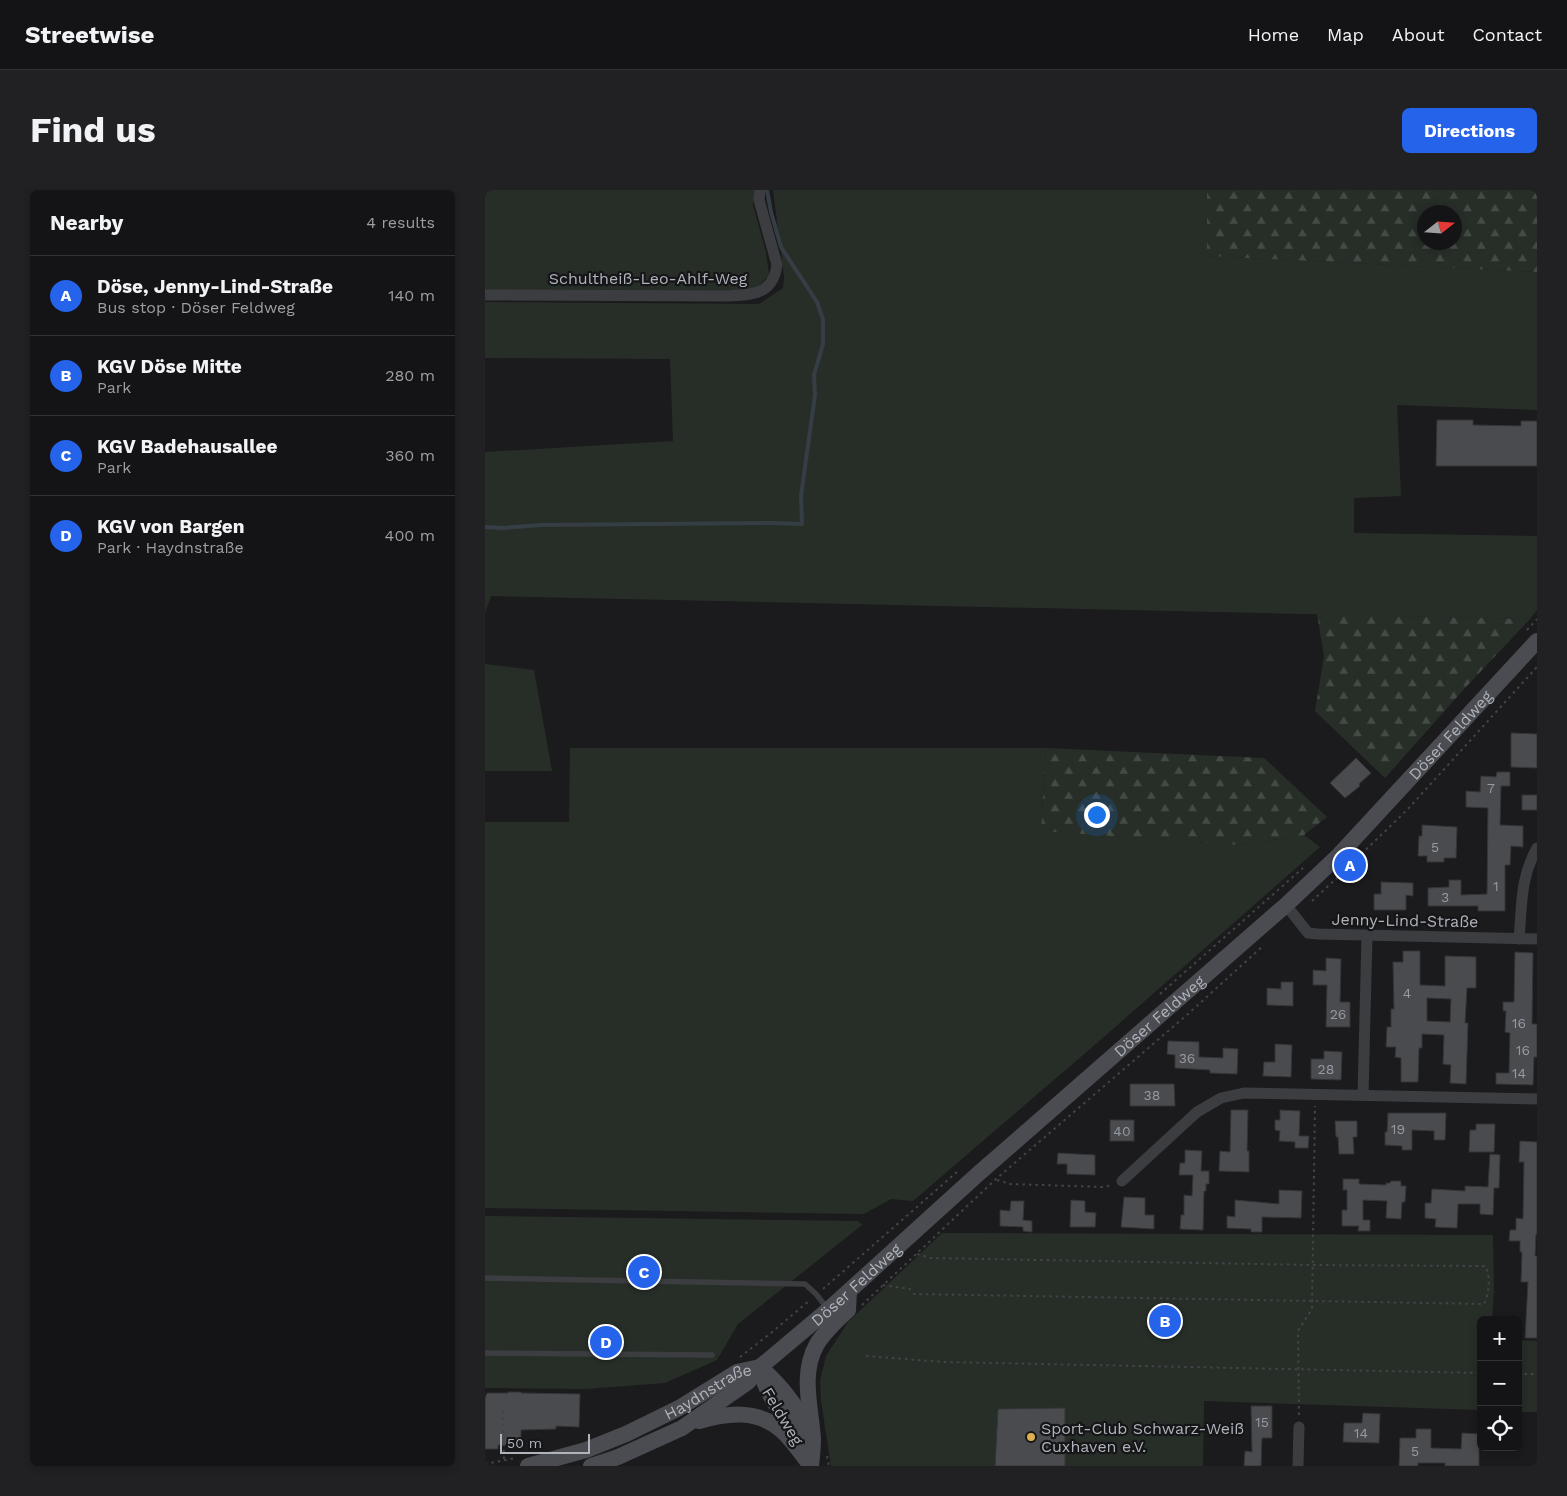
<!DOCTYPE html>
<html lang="en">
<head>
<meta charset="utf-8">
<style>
  :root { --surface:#141416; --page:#212123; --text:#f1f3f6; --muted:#9d9ea1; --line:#333335; --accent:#2563eb }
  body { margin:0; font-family:"Work Sans",sans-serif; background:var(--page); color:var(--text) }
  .controls { position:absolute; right:15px; bottom:15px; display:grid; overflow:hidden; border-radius:8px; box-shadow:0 2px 8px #0003 }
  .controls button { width:45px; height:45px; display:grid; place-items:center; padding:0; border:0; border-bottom:1px solid var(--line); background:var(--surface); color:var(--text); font:25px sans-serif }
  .compass { position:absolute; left:932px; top:15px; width:45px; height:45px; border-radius:50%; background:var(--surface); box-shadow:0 2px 8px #0003; rotate:73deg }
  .scale { position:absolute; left:15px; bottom:12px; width:90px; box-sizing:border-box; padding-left:5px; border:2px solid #afb3bb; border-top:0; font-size:14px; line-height:18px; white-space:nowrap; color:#afb3bb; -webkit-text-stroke:4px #161618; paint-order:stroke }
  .you { position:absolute; left:611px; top:624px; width:18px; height:18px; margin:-12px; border:4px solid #fff; border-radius:50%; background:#1a73e8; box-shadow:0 0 0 8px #1a73e833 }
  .badge { display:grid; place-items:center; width:32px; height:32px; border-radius:50%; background:var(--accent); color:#fff; font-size:16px; font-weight:700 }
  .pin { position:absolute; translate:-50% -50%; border:2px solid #fff; box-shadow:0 1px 5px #0006 }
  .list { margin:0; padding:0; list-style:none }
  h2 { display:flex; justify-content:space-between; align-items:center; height:65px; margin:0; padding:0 20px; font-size:21px }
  h2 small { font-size:16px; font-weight:400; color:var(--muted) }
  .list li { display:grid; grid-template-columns:32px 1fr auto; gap:15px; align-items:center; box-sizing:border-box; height:80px; padding:0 20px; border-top:1px solid var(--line) }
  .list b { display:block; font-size:19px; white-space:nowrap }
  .list p { margin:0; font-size:16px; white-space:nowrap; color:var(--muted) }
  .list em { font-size:16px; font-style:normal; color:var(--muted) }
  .icon { flex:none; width:28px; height:28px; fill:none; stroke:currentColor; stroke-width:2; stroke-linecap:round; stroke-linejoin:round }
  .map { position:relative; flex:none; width:1052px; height:1276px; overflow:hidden; border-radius:8px }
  header { display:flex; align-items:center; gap:30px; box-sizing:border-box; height:70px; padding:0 25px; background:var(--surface); border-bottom:1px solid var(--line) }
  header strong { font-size:24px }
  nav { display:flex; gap:28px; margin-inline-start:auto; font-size:18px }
  .intro { display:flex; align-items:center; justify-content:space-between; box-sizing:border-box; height:120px; padding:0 30px }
  h1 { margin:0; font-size:35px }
  .button { padding:12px 22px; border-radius:8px; background:var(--accent); color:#fff; font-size:18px; font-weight:700 }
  main { display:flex; gap:30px; padding:0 30px }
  aside { flex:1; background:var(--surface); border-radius:8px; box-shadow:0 2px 8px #0003 }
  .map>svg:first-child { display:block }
  .green { fill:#272e28 }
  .forest { fill:url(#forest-firs); fill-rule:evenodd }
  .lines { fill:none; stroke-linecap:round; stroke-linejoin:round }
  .stream { stroke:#363e45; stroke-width:4 }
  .building { fill:#4a4b4f; stroke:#353538; fill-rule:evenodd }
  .path { stroke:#424448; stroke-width:2; stroke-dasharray:2.5 4; stroke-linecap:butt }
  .lane { stroke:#3c3d41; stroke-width:5.5 }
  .street { stroke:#3c3d41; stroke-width:11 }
  .secondary { stroke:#4a4c51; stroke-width:16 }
  .poi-dot { fill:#dfae50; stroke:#161618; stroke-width:2 }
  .labels { text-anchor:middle; stroke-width:4.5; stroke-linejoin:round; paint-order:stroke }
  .number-label { font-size:14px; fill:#9699a0 }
  .street-label { font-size:16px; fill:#afb3bb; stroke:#161618 }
  .poi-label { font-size:16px; fill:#afb3bb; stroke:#161618; text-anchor:start }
</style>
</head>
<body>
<header>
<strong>Streetwise</strong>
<nav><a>Home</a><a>Map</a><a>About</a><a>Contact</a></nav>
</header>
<div class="intro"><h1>Find us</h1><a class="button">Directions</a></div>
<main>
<aside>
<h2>Nearby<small>4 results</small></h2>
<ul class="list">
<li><span class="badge">A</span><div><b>Döse, Jenny-Lind-Straße</b><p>Bus stop · Döser Feldweg</p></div><em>140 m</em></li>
<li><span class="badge">B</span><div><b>KGV Döse Mitte</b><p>Park</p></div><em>280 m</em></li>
<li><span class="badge">C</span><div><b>KGV Badehausallee</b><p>Park</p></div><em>360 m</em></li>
<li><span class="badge">D</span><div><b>KGV von Bargen</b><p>Park · Haydnstraße</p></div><em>400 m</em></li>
</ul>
</aside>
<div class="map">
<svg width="1052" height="1276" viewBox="0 0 1052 1276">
  <defs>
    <pattern id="forest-firs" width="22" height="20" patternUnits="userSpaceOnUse" patternTransform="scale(1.25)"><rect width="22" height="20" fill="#272e28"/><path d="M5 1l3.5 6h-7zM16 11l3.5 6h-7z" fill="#444a45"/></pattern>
  </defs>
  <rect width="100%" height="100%" fill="#1b1b1d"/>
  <g class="green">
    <polygon points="0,0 270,0 268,15 281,62 284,85 271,99 254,102 0,101"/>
    <polygon points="288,0 722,0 722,66 1052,82 1052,220 912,215 916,306 869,308 869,343 1052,346 1052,420 1045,429 6,406 0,423 0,262 188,251 185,169 0,168 0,112 274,114 298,98 299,87"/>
    <polygon points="0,474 49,480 67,581 0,581"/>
    <polygon points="85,558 561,558 556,640 754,655 819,645 835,657 612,853 428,1011 406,1009 379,1024 0,1018 0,632 84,632"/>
    <polygon points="0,1026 373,1031 377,1035 253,1134 232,1170 180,1193 101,1199 0,1198"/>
    <polygon points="457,1043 1008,1045 1009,1099 1007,1130 996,1130 996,1220 719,1211 718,1276 346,1276 336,1211 335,1191 341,1166 363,1132"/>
    <polygon points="1033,1150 1052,1151 1052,1222 1033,1222"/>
  </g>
  <g class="forest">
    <path d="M722 0H1052V82L722 66ZM939 22H969V52H939Z"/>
    <polygon points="832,424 1045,429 980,498 900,588 830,521 839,466"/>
    <polygon points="561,558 779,568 842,627 819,645 754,655 556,641"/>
  </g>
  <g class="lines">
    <polyline class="stream" points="0,337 18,338 56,335 288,333 317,334 316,306 330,205 329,185 338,154 338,129 332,112 296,57 286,22 282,0"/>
  </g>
  <g class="building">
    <polygon points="952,230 988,230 988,235 1036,236 1036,231 1052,231 1052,276 951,276"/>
    <polygon points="1026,543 1052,544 1052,578 1026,577"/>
    <polygon points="871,568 886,583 874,594 875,596 860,608 845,593"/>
    <polygon points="1012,582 1025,582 1025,596 1016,596 1015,635 1038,636 1038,657 1026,656 1025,675 1020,675 1020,721 993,721 993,716 943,716 943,698 964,697 964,690 976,690 976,705 1002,704 1003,618 981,617 981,601 995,602 996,586 1011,587"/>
    <rect x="1037" y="605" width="15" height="15"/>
    <polygon points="937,635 972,637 971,668 959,668 959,672 942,672 942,666 933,666 934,646 937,646"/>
    <polygon points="896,692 928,693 928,706 921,705 921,720 889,720 889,704 896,704"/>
    <path d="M918 761H935V795L960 796V766L991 767V798H982L980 833H983L981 894 965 893 966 875 958 874 959 845 937 844V858H934L933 892H916V868L910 867 911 857H901L902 837H906V819H909L908 772H918ZM942 808 966 809 965 832 942 831Z"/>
    <polygon points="1030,762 1048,763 1047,834 1052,834 1052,867 1049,867 1048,895 1011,894 1011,883 1024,883 1025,843 1020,842 1021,821 1018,821 1018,812 1029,812"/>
    <polygon points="841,768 856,769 855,812 865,812 865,837 841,837 842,795 828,795 828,780 841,781"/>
    <polygon points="796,792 808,792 808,816 782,815 782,798 796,799"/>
    <polygon points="683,851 714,852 714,867 738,868 738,858 753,859 752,884 725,883 725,880 690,878 690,865 682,864"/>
    <polygon points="790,854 807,855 806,887 778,886 779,872 790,872"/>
    <polygon points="839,861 857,862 856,890 826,889 826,869 839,869"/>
    <polygon points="645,894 689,894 690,916 645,916"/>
    <polygon points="746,920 763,920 762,961 764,961 764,982 734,981 735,961 745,962"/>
    <polygon points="795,920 815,921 814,946 824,946 823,958 810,958 810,952 794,951 795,941 790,940 790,930 795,930"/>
    <polygon points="903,923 961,923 960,950 949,950 949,941 927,940 927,960 917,960 917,956 900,955 900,942 902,942"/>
    <rect x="625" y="930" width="24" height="21"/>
    <polygon points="850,931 872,931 872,947 868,947 869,964 854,964 853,947 851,947"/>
    <polygon points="991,934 1010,934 1009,962 984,962 985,940 991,940"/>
    <polygon points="1035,951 1052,952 1052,1044 1051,1044 1050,1066 1052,1066 1052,1148 1040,1148 1043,1092 1036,1092 1037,1062 1035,1062 1035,1051 1024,1051 1025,1040 1031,1040 1031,1028 1038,1029 1039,972 1034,972"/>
    <polygon points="700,960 717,961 716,981 724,981 724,994 721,994 721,1001 719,1001 718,1040 695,1039 696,1025 699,1025 699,1005 707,1006 708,985 694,985 695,973 700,973"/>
    <polygon points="573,963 610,965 610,985 582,984 582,974 572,974"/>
    <polygon points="1005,964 1015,965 1014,998 1009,998 1008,1025 995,1024 995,1014 973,1014 972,1038 950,1037 951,1029 940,1028 940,1013 946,1013 947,999 980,1001 980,996 1003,997"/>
    <polygon points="858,989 874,989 874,994 901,995 901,993 905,993 906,991 916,991 916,996 921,996 920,1012 917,1012 916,1029 901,1028 902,1011 878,1010 878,1030 885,1030 885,1041 873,1041 874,1036 857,1036 857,1020 862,1020 862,1000 858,1000"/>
    <polygon points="794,1000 817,1001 816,1028 777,1027 777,1042 766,1042 766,1039 742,1038 742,1026 750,1027 750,1010 794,1014"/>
    <polygon points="639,1007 660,1008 660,1025 669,1025 669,1039 636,1037"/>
    <polygon points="586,1010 600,1011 600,1022 611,1023 610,1037 585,1037"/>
    <polygon points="526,1011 539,1011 538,1030 547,1031 547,1042 538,1041 538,1037 515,1036 515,1020 525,1021"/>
    <polygon points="23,1202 36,1202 36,1203 95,1204 94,1237 71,1236 71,1239 36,1240 36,1255 13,1255 13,1259 0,1259 0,1208 2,1203 23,1203"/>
    <polygon points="766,1216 787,1216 787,1248 777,1248 776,1276 759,1276 760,1261 767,1262"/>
    <polygon points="580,1218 580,1276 510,1276 513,1219"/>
    <polygon points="878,1223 895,1224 894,1253 858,1252 859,1233 877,1233"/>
    <polygon points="931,1239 946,1239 946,1258 976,1259 977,1243 994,1244 994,1276 960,1276 960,1273 933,1273 933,1276 914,1276 915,1248 931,1248"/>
  </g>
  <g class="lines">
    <g class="path">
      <polyline points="1042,440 1052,429"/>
      <polyline points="867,673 922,620 1052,477"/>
      <polyline points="827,711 853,687"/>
      <polyline points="675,804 818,678"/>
      <polyline points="512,990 525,994 619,997 626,995"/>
      <path d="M398 1095 425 1099 429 1104 999 1114C1004 1104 1006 1085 1000 1076L827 1075 446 1068 432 1064"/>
      <polyline points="338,1099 472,982"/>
      <polyline points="377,1115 511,989 703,824 779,755"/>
      <polyline points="381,1166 459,1172 996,1183"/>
      <polyline points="255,1167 286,1143 325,1110"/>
      <polyline points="1033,1184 1052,1184"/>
      <polyline points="18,1221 19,1271"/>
      <polyline points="814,1225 813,1141 827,1119 830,916"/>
      <polyline points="342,1266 344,1276"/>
      <polyline points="0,1274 31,1268"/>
    </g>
    <g class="lane">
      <polyline points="0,1088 320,1094 331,1104 342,1118"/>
      <polyline points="0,1163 227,1165"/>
    </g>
    <g class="street">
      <path d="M0 105 241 106C267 105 288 105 292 75L274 10 275 0"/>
      <polyline points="801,715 823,743 833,744 1052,749"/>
      <path d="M1034 749C1037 716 1035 688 1052 658"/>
      <polyline points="878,905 882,746"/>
      <polyline points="637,991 712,922 736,908 759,903 1052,909"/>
      <polyline points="813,1276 814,1237"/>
    </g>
    <g class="secondary">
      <path d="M275 1177C280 1204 298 1224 312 1247"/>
      <path d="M275 1177C296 1196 311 1214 323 1240"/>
      <path d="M214 1231C242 1223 272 1219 296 1240 306 1248 317 1265 326 1276"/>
      <path id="s1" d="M43 1276 101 1260 141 1244 194 1218 252 1182 275 1177"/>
      <path id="s2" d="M106 1276 133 1267 197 1238 263 1192 275 1177 343 1120 493 984 801 715 854 665 1052 451"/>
      <path d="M326 1276C327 1267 328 1258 328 1249 326 1217 315 1184 332 1154 340 1141 352 1130 363 1120L364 1101"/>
    </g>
  </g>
  <circle class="poi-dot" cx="546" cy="1247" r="5"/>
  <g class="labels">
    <g class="number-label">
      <text x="1006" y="603">7</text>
      <text x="950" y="662">5</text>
      <text x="1011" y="701">1</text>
      <text x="960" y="712">3</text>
      <text x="922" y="808">4</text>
      <text x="853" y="829">26</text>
      <text x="1034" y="838">16</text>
      <text x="1038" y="865">16</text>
      <text x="702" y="873">36</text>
      <text x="841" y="884">28</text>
      <text x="1034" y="888">14</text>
      <text x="667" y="910">38</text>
      <text x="913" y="944">19</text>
      <text x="637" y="946">40</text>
      <text x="777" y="1237">15</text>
      <text x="876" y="1248">14</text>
      <text x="930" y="1266">5</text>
    </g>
    <g class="street-label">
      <text x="163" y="94">Schultheiß-Leo-Ahlf-Weg</text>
      <text dy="6" stroke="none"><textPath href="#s2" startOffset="1135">Döser Feldweg</textPath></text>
      <text transform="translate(920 730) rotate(1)" y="6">Jenny-Lind-Straße</text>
      <text dy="6" stroke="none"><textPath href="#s2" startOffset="730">Döser Feldweg</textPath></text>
      <text dy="6" stroke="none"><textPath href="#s2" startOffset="325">Döser Feldweg</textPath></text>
      <text dy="6" stroke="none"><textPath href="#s1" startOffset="196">Haydnstraße</textPath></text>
      <text transform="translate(298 1226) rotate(59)" y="6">Feldweg</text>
    </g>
    <g class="poi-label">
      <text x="556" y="1244">Sport-Club Schwarz-Weiß<tspan x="556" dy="18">Cuxhaven e.V.</tspan></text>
    </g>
  </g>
</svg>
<div class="controls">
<button>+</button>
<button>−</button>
<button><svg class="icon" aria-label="locate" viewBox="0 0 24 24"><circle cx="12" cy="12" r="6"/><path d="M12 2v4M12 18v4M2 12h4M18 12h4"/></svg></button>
</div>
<svg class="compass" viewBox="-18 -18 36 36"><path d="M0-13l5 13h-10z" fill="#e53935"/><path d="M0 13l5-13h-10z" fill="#9d9ea1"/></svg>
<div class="scale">50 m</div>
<div class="you"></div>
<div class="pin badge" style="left:865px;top:675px">A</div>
<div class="pin badge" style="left:680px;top:1131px">B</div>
<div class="pin badge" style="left:159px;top:1082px">C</div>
<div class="pin badge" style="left:121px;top:1152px">D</div>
</div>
</main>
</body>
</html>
